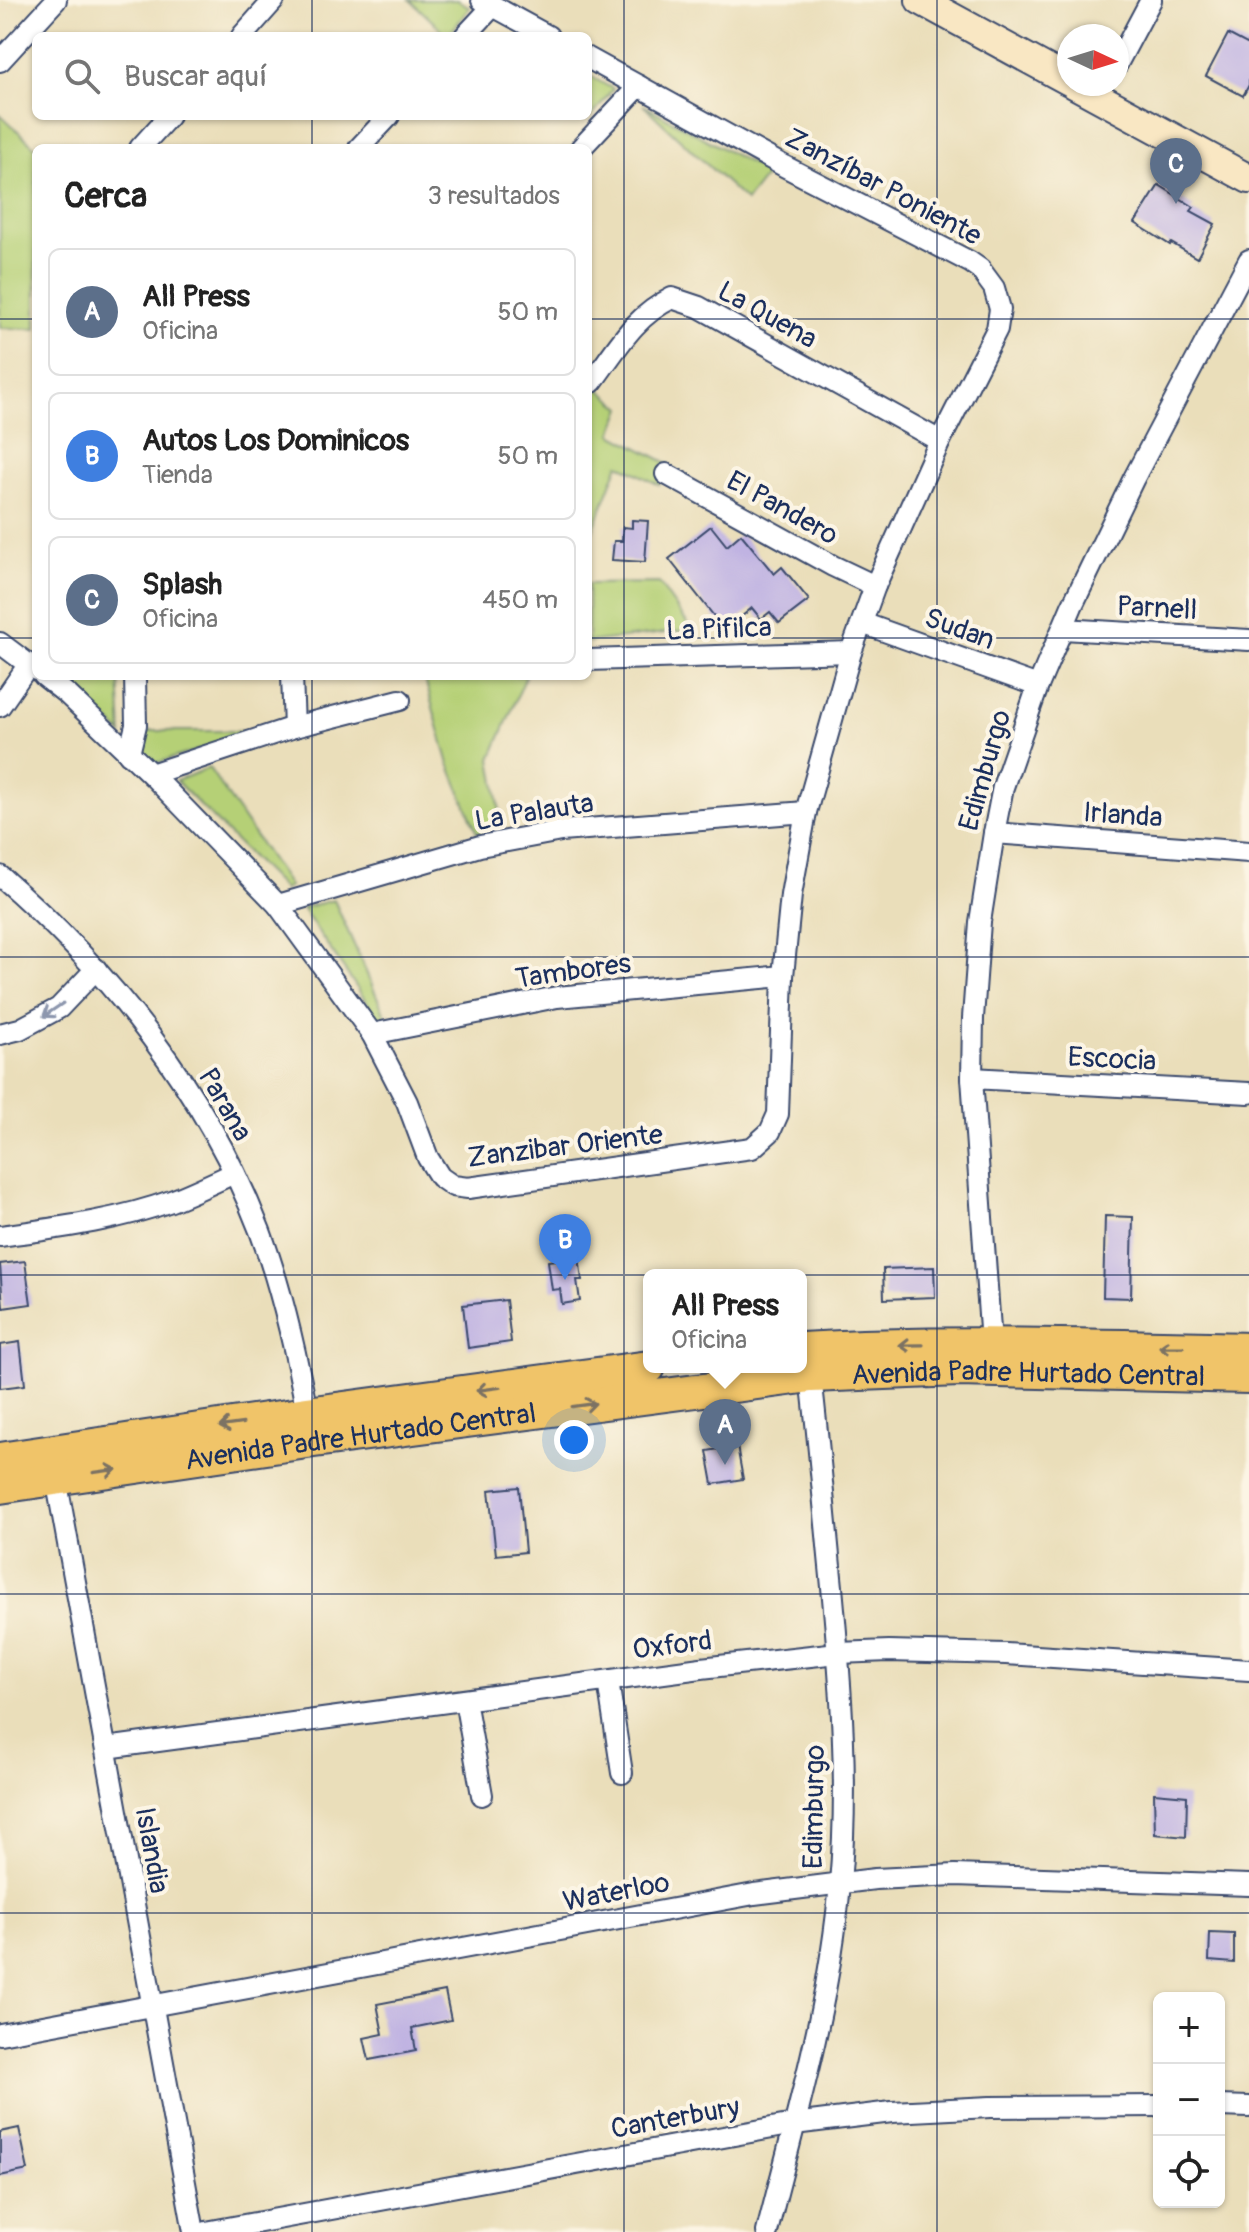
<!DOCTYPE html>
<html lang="es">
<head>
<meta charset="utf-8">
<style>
  :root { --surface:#fff; --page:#f6f6f6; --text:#222; --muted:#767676; --line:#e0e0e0; --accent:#c8321e }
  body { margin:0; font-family:Pangolin,sans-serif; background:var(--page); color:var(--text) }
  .controls { position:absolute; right:24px; bottom:24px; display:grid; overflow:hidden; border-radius:12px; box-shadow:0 2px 6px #0004 }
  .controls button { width:72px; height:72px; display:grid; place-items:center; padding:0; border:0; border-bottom:2px solid var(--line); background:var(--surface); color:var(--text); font:40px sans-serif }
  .compass { position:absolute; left:1057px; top:24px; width:72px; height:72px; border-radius:50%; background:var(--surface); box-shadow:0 2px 6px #0004; rotate:94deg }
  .you { position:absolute; left:574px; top:1440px; width:28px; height:28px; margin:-20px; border:6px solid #fff; border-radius:50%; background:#1a73e8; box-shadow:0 0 0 12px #1a73e833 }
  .badge { display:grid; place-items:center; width:52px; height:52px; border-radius:50%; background:var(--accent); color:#fff; font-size:26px; font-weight:700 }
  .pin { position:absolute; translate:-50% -66px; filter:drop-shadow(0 2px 4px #0008) }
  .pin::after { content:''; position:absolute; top:42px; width:28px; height:24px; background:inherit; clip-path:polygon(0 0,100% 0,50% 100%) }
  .popup { position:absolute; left:643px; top:1269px; width:164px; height:104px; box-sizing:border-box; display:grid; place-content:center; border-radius:12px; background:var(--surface); filter:drop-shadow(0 2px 6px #0005); font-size:26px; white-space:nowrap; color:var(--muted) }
  .popup b { font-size:30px; color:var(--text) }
  .popup::after { content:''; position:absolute; left:50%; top:100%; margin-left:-16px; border:16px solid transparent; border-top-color:var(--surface) }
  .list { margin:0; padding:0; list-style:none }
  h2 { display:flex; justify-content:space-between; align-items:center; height:104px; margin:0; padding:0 32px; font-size:34px }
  h2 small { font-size:26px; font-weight:400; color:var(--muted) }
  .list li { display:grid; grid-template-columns:52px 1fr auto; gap:24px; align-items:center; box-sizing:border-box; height:128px; margin:0 16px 16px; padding:0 16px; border:2px solid var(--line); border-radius:12px }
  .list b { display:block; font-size:30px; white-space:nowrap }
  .list p { margin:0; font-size:26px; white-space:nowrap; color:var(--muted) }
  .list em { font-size:26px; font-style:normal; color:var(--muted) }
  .icon { flex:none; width:44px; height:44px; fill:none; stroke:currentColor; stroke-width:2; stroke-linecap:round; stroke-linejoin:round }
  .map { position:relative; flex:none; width:1249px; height:2232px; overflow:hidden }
  .search { position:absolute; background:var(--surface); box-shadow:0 2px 6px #0004; left:32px; top:32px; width:560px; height:88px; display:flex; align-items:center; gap:20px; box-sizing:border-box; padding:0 28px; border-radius:12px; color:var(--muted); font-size:30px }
  .panel { position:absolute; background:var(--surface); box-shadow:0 2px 6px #0004; left:32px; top:144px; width:560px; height:536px; border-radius:12px }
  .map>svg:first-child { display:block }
  .green { fill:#b5d076; stroke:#68806a; stroke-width:2 }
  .building { fill:#c0b3e2 }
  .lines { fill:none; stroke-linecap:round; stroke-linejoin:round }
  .street-casing { stroke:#3a496c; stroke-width:24 }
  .secondary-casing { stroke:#3a496c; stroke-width:32 }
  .primary-casing { stroke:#3a496c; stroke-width:36 }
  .street { stroke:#fff; stroke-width:20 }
  .secondary { stroke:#f9e7c3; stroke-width:28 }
  .primary { stroke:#f0c469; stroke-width:32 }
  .oneway { stroke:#8d97ae }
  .oneway2 { stroke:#7b7263 }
  .grid { fill:none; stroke:#1b2f5e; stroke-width:2; stroke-opacity:0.55 }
  .labels { text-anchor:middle; stroke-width:8; stroke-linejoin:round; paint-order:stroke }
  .street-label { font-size:28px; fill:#1b2f5e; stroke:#fcf5e5 }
</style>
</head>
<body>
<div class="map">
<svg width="1249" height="2232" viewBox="0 0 1249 2232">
  <rect width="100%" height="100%" fill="#fcf5e5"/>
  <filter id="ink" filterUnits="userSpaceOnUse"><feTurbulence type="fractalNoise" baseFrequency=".0125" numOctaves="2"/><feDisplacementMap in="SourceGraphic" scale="16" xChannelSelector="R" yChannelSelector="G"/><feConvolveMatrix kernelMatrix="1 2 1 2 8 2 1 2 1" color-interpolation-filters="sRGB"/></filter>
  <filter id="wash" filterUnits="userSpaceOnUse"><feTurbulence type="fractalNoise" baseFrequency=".006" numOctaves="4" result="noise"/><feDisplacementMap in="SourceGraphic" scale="32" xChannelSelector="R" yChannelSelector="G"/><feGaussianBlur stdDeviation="1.8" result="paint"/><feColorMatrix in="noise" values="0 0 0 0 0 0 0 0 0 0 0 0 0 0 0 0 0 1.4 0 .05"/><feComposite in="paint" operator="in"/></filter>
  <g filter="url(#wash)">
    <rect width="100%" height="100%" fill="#eadeba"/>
    <g class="green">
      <polygon points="410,0 457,0 470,7 448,36"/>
      <polygon points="588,75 613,89 591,117 588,114"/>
      <polygon points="643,105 768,173 746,201"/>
      <polygon points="0,114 36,148 36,329 0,328"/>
      <polygon points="588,379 622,408 612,434 671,465 659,485 619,464 588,543"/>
      <polygon points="659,583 692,630 588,642 588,584"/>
      <polygon points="60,676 119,676 122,734"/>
      <polygon points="424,676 526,676 491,759 502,823 477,833 448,761"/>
      <polygon points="141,731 262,731 150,765 141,752"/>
      <polygon points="209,768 289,886 284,890 176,781"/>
      <polygon points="334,900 387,1019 379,1020 302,908"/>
    </g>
    <g id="blocks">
      <g class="building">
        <polygon points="1228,34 1249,45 1249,85 1243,96 1206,76"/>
        <polygon points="1159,185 1194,207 1191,211 1215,224 1197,258 1171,243 1170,245 1135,223"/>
        <polygon points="632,520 648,521 645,562 612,560 614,541 622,541 623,527 632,528"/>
        <polygon points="711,526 727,546 741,534 774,574 782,567 809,600 779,623 770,612 761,619 752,608 725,630 669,559"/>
        <polygon points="1105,1216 1133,1217 1131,1298 1103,1297"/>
        <polygon points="579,1257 582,1280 577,1280 580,1301 562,1304 560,1289 552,1290 548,1261"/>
        <polygon points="25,1261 31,1304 3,1308 0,1264"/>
        <polygon points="934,1267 935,1297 884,1299 883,1269"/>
        <polygon points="506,1300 511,1342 468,1348 463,1305"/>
        <polygon points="20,1342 25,1385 0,1388 0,1345"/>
        <polygon points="737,1446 743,1479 713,1484 707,1451"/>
        <polygon points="519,1487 525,1552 496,1555 489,1490"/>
        <polygon points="1154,1793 1187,1796 1186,1837 1155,1834"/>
        <polygon points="1210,1933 1234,1934 1234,1963 1209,1961"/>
        <polygon points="445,1991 451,2020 412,2028 416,2051 369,2060 364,2038 383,2034 377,2004"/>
        <polygon points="19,2128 28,2170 0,2176 0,2132"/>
      </g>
    </g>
  </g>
  <g filter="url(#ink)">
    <use href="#blocks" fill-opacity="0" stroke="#3a496c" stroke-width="2"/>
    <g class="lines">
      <g class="street-casing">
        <g id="street">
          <polyline points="482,0 548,36"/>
          <polyline points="242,36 274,0"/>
          <polyline points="465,36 493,6"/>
          <polyline points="0,61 56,0"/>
          <polyline points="1117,64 1151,0"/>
          <polyline points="140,148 169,116"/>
          <polyline points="359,148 389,116"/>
          <polyline points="581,148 639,86"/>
          <path d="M592 382C617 349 633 317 672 298L699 307 940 441"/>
          <polyline points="666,474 833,566 875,586"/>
          <polyline points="862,623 1038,686"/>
          <polyline points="1063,629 1249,640"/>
          <polyline points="0,643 36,670"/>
          <polyline points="588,660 851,652"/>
          <polyline points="44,676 68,695 151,774 278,905 372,1034 407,1102 428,1158 440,1177 453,1186 468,1188 752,1148 770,1132 778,1114 783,976 791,895 806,812 851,652 875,586 940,441 997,329 1000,309 994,288 980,269 970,262 784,166 588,58"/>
          <polyline points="292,676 294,727"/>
          <polyline points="0,706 29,664"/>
          <polyline points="129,754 136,725 135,676"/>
          <polyline points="151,774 294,727 400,700"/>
          <polyline points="994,833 1249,852"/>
          <path d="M0 876C111 972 207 1093 260 1231 282 1290 296 1352 307 1413"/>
          <polyline points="278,905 480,846 561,831 806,812"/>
          <polyline points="0,1034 20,1029 59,1008 96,969"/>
          <polyline points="372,1034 557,997 783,976"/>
          <polyline points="972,1078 1249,1093"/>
          <path d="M0 1236C57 1228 116 1221 171 1201 192 1193 213 1183 234 1173"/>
          <polyline points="991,1343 972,1078 973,1018 980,922 994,833 1003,787 1038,686 1072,606 1134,478 1249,260"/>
          <polyline points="56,1478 194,2232"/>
          <polyline points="608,1681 622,1773"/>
          <polyline points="465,1700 482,1795"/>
          <polyline points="106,1748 701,1668 838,1653 889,1651 1006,1654 1249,1670"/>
          <polyline points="0,2034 754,1894 875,1879 955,1875 1249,1885"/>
          <polyline points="1219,2106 1249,2107"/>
          <polyline points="206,2232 794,2124 892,2112 990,2107 1159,2106"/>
          <path d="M767 2232C796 2117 830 2002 840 1883 849 1785 841 1684 832 1587 825 1516 819 1446 811 1376"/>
        </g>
      </g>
      <g class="secondary-casing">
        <g id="secondary">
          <polyline points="920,0 1069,81"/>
          <polyline points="1074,84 1249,179"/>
        </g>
      </g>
      <g class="primary-casing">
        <g id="primary">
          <path d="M801 1349C950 1340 1100 1346 1249 1349"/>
          <polyline points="0,1459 307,1413 649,1367"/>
          <path id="s1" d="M0 1487 314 1441 811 1376 959 1370 1249 1377"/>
        </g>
      </g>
      <use href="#street" class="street"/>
      <use href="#secondary" class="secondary"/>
      <use href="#primary" class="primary"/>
    </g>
    <defs><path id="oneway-shaft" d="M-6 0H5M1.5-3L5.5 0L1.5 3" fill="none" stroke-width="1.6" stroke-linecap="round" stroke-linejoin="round" transform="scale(2)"/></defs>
    <use class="oneway" href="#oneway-shaft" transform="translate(53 1010) rotate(146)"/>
    <g class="oneway2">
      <use href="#oneway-shaft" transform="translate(911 1345) rotate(179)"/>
      <use href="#oneway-shaft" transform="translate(1171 1347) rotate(-179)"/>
      <use href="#oneway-shaft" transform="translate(488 1389) rotate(172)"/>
      <use href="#oneway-shaft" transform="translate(584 1405) rotate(-8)"/>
      <use href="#oneway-shaft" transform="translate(231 1425) rotate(172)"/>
      <use href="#oneway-shaft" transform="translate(105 1471) rotate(-8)"/>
    </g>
  </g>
  <path class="grid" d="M312 0V36M624 0V2232M937 0V2232M312 116V148M0 319H36M588 319H1249M0 638H36M588 638H1249M312 676V2232M0 957H1249M0 1275H1249M0 1594H1249M0 1913H1249"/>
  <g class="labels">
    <g class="street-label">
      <text transform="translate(884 186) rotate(28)" y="10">Zanzíbar Poniente</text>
      <text transform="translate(768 314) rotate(29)" y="10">La Quena</text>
      <text transform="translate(783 507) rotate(29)" y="10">El Pandero</text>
      <text transform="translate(1157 607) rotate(3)" y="10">Parnell</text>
      <text transform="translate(719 628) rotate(-2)" y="10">La Pifilca</text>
      <text transform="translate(960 628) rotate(20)" y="10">Sudan</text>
      <text transform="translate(984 770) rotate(-74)" y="10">Edimburgo</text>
      <text transform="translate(534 811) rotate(-9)" y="10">La Palauta</text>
      <text transform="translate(1123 814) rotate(4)" y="10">Irlanda</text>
      <text transform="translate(573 970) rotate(-8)" y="10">Tambores</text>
      <text transform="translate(1112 1058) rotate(3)" y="10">Escocia</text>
      <text transform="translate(226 1104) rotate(60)" y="10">Parana</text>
      <text transform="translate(565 1145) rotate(-7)" y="10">Zanzibar Oriente</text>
      <text dy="10" stroke="none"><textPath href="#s1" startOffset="1036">Avenida Padre Hurtado Central</textPath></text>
      <text dy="10" stroke="none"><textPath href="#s1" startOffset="364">Avenida Padre Hurtado Central</textPath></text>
      <text transform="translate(672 1644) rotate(-7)" y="10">Oxford</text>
      <text transform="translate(813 1807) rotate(-89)" y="10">Edimburgo</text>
      <text transform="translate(153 1850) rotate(80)" y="10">Islandia</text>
      <text transform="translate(616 1891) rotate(-11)" y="10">Waterloo</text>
      <text transform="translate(675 2117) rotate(-10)" y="10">Canterbury</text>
    </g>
  </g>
</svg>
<div class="controls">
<button>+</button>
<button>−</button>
<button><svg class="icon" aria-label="locate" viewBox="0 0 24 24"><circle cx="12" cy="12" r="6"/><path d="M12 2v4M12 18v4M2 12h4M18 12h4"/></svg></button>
</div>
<svg class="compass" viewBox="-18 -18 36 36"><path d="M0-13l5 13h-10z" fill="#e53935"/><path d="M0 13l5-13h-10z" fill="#767676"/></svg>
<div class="you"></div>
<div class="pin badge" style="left:725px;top:1465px;background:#5c6f8a">A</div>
<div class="popup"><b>All Press</b>Oficina</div>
<div class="pin badge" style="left:565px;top:1280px;background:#3f7fe0">B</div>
<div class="pin badge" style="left:1176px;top:204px;background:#5c6f8a">C</div>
<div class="search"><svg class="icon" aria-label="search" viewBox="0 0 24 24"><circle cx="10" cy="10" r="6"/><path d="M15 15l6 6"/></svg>Buscar aquí</div>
<section class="panel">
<h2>Cerca<small>3 resultados</small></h2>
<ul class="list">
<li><span class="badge" style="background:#5c6f8a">A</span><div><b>All Press</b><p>Oficina</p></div><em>50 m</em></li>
<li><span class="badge" style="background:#3f7fe0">B</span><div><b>Autos Los Dominicos</b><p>Tienda</p></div><em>50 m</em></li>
<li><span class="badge" style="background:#5c6f8a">C</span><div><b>Splash</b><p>Oficina</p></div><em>450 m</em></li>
</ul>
</section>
</div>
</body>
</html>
